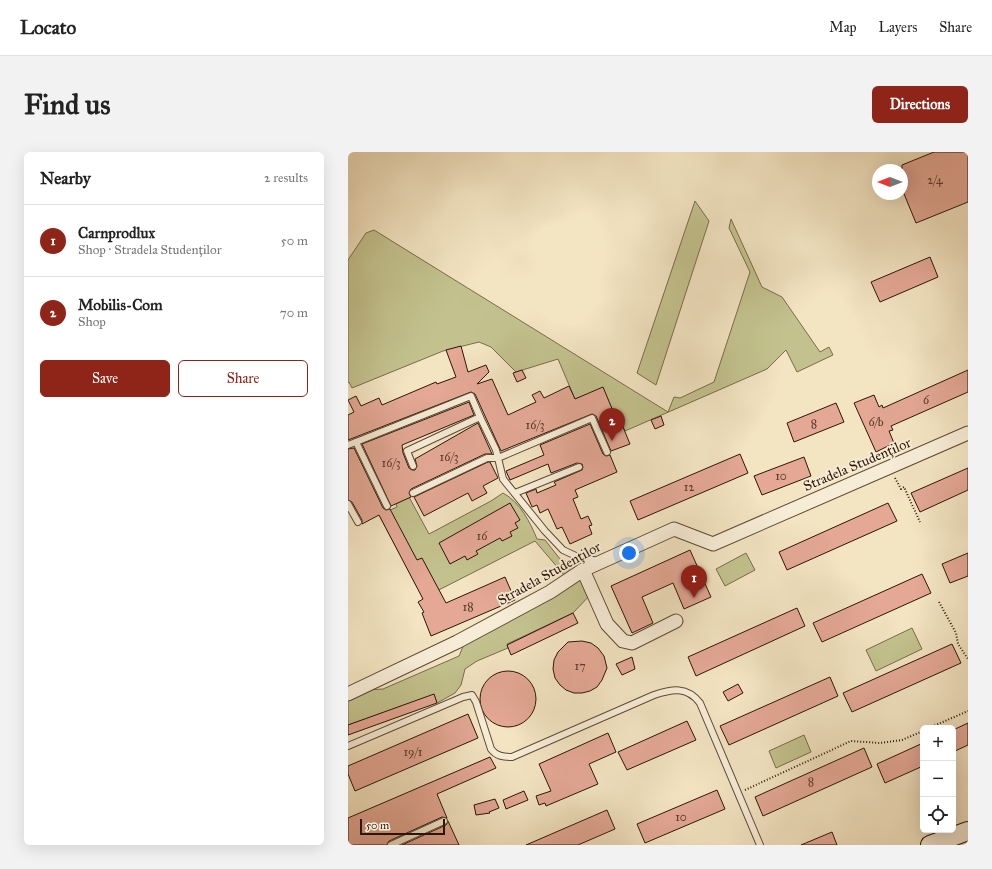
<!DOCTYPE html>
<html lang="en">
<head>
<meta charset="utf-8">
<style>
  :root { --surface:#fff; --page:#f2f2f2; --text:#222; --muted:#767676; --line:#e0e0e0; --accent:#8f2418 }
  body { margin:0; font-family:"IM FELL Great Primer",serif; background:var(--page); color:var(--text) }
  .controls { position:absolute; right:12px; bottom:12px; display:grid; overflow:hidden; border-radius:6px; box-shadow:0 4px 16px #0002 }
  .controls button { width:36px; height:36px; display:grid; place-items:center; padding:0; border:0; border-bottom:1px solid var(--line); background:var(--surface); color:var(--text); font:20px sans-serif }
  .compass { position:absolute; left:524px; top:12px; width:36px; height:36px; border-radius:50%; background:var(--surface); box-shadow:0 4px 16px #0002; rotate:270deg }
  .scale { position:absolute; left:12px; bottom:10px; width:85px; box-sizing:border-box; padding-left:4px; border:2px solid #2c1605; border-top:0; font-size:11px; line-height:14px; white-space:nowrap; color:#2c1605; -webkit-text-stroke:3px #f7edd7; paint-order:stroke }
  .you { position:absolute; left:281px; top:401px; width:14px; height:14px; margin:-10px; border:3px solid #fff; border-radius:50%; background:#1a73e8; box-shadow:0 0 0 6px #1a73e833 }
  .badge { display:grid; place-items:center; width:26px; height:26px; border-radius:50%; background:var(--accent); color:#fff; font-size:13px; font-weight:700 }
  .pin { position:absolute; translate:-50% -33px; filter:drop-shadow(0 1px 2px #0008) }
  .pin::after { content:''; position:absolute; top:21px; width:14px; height:12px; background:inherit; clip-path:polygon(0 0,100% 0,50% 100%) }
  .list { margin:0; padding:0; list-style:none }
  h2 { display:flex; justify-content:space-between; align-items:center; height:52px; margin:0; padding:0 16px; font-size:17px }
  h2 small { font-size:13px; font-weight:400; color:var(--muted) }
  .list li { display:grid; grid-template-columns:26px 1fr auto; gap:12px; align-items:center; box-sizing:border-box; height:72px; padding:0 16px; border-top:1px solid var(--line) }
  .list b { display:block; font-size:15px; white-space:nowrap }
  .list p { margin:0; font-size:13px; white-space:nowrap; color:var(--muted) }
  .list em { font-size:13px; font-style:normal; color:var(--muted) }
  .actions { display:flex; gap:8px; padding:12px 16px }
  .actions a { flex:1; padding:9px 0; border:1px solid var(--accent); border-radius:6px; text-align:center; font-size:14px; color:var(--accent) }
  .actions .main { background:var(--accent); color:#fff }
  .icon { flex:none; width:22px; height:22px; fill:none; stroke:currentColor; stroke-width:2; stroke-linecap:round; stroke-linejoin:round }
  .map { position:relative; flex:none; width:620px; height:693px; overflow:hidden; border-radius:6px }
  header { display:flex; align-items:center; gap:24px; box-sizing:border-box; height:56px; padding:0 20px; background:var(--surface); border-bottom:1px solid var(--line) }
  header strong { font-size:19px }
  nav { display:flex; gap:22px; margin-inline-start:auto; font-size:14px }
  .intro { display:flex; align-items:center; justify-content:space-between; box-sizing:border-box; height:96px; padding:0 24px }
  h1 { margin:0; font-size:28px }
  .button { padding:10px 18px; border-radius:6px; background:var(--accent); color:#fff; font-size:14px; font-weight:700 }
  main { display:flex; gap:24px; padding:0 24px }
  aside { flex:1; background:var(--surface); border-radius:6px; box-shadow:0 4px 16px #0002 }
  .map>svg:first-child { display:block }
  .green { fill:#c3c28e; stroke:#786c4a }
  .building { fill:#e4a895; stroke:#2c1605 }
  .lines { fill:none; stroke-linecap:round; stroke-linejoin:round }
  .lane-casing { stroke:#5e4a34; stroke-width:8 }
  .street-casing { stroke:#5e4a34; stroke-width:15 }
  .secondary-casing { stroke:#2c1605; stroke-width:20 }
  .path { stroke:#2c1605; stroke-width:2; stroke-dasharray:1 2; stroke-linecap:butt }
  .lane { stroke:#f7edd7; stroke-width:6 }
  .street { stroke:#f7edd7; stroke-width:13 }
  .secondary { stroke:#f7edd7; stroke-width:18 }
  .labels { text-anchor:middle; stroke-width:3.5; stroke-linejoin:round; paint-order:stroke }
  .number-label { font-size:12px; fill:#5a3a29 }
  .street-label { font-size:14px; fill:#2c1605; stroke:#f7edd7 }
</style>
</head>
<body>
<header>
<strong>Locato</strong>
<nav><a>Map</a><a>Layers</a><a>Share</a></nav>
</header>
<div class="intro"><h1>Find us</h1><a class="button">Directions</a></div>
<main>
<aside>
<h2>Nearby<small>2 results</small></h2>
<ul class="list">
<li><span class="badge">1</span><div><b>Carnprodlux</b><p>Shop · Stradela Studenților</p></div><em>50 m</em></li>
<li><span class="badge">2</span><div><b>Mobilis-Com</b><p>Shop</p></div><em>70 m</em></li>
</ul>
<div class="actions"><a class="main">Save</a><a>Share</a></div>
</aside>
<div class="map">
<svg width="620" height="693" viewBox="0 0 620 693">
  <rect width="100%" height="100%" fill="#f3e4c2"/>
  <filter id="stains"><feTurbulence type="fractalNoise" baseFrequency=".005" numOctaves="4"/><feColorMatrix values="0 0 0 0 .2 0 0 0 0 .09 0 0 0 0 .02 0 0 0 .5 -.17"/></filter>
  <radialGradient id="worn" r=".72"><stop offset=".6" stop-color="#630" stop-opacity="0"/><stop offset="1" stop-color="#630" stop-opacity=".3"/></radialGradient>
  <g class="green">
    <polygon points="347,49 361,69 308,233 289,221"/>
    <polygon points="383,67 414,135 434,145 472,200 481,195 485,203 449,220 438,198 419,217 277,279 268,258 265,259 255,236 227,247 210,207 168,220 143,195 131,190 95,199 4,236 1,230 0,231 0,108 18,81 26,78 320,260 326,245 332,246 366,230 402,120 381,76"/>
    <path d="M155 341C172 350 182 370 189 387L197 388 212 407 230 414 216 423 187 389 75 446 31 363 49 355 48 352 61 345 81 382 143 349Z"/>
    <polygon points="398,401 407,418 377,434 368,417"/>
    <polygon points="230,425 244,441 225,461 159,492 160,496 129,509 117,517 113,533 107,541 89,551 86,543 0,573 0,548 18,538 35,537 111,504 116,492 205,446"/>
    <polygon points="564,476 574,497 528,519 518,498"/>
    <polygon points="456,583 463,600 428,616 421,599"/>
  </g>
  <g class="building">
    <polygon points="586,0 620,0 620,50 568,71 554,37 554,13"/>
    <polygon points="582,105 590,125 532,150 523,130"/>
    <polygon points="113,194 120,220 138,213 141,220 129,232 144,227 160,263 188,250 184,243 192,239 196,246 221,234 227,247 255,235 265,259 268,258 282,292 263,299 248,264 244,262 153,299 127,242 123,240 0,288 0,263 6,260 0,248 8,244 13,254 31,246 34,253 88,230 89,232 108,225 98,198"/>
    <polygon points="174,218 178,226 169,230 165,221"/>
    <polygon points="620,218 620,240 543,274 545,278 541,279 546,291 528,300 506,251 526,243 531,255 534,253 535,256"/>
    <polygon points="121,250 126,263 54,293 55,301 61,316 64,318 67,318 69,314 67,307 130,271 144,302 137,302 63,337 61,341 63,345 43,354 14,292"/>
    <polygon points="488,251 496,270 446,290 439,271"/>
    <polygon points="313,264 316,273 307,277 303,268"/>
    <polygon points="242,272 255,302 258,304 262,303 269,320 227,338 230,345 225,347 233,367 240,364 244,373 241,374 244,382 222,392 214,375 209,377 200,357 192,361 189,353 184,355 178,341 188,337 189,341 208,333 206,330 234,318 235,315 234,312 229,311 203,321 200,312 162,328 158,319 196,303 192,293"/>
    <polygon points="6,296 35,356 38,358 42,357 69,408 74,406 98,451 157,425 167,448 83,484 74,461 76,460 70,450 75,447 31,363 14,372 14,368 4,350 0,348 0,297"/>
    <polygon points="392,302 400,321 290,368 282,349"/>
    <polygon points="456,305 463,324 414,343 406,324"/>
    <polygon points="140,310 142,310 150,326 135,334 139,341 124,349 120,341 76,364 66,345"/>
    <polygon points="620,316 620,338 572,360 563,341"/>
    <polygon points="162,351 172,368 167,371 170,376 162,380 164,384 154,389 152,386 128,399 130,402 119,408 117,404 102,412 91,391"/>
    <polygon points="540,351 549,369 439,418 431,400"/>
    <polygon points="342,398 363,445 336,457 325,431 294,445 305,471 284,481 263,434"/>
    <polygon points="620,401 620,424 602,431 594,412"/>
    <polygon points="574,422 583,441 474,490 465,471"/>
    <polygon points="449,456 457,474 348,524 340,505"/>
    <polygon points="225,461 230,471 163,503 159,493"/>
    <polygon points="234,489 243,491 250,496 256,504 259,516 254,528 249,535 242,539 234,541 226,541 218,538 212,533 207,526 205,517 206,508 210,500 220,490"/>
    <polygon points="604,492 613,511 504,560 495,541"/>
    <polygon points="284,505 287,517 274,523 268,512"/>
    <circle cx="160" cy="547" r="28"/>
    <polygon points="482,525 490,544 381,593 372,574"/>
    <polygon points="390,532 395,541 380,549 375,540"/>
    <polygon points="86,542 89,551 0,583 0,573"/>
    <polygon points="120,562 130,586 7,639 0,622 0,614"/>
    <polygon points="339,569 348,588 279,618 270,600"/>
    <polygon points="620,571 620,593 605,600 605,578"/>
    <polygon points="260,581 268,600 241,612 250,632 198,654 197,651 191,653 188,644 203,639 191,612"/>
    <polygon points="575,591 575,614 537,631 529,612"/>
    <polygon points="516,596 524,615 415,664 407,645"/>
    <polygon points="142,605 148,616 89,642 99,666 94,665 41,689 39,693 0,693 0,666"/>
    <polygon points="369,638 377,657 297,691 289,672"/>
    <polygon points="176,639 180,648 158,657 155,648"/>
    <polygon points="147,647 151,656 141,660 142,661 128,663 126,653"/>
    <polygon points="259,658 267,677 230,693 178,693"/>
    <polygon points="100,669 111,693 54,693 98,673"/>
    <polygon points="484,680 489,693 453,693"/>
  </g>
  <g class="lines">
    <g class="lane-casing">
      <g id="lane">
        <polyline points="0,293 8,290"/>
        <polyline points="65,341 139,306 150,306 148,298 132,265 59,299 65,314"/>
        <polyline points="167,341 231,315"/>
        <polyline points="0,352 10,370"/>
        <polyline points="39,354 8,290 123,244 132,265"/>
        <polyline points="250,409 230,405 215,398 197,379 155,327 150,306 244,266 259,300"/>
        <path d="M0 594 115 545 124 543 128 550 143 597C148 604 155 605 164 605L306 543C324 537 339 534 352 551L412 693"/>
        <polyline points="43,693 96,669"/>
      </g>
    </g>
    <g class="street-casing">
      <g id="street">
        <polyline points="235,418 259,472 275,489 284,491 328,469"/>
        <polyline points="0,542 109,490 202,440 235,418 326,377 365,392 620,281"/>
      </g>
    </g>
    <g class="secondary-casing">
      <polyline id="secondary" points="582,693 620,679"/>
    </g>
    <g class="path">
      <polyline points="547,326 553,337 556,335 572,370"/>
      <polyline points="591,450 608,481 610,492 620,507"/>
      <polyline points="581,576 620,559"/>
      <polyline points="397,638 503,589 532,591 554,588 575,579"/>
    </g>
    <use href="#lane" class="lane"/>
    <use href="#street" class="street"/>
    <use href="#secondary" class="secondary"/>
  </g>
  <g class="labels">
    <g class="number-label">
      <text x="587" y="32">2/4</text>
      <text x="578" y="252">6</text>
      <text x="528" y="274">6/b</text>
      <text x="466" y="276">8</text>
      <text x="187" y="277">16/3</text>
      <text x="101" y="309">16/3</text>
      <text x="43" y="315">16/3</text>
      <text x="433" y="328">10</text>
      <text x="341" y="339">12</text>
      <text x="134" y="388">16</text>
      <text x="120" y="459">18</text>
      <text x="232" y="518">17</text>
      <text x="65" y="604">19/1</text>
      <text x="463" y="634">8</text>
      <text x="333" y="669">10</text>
    </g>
    <g class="street-label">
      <text transform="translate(509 312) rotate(-23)" y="5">Stradela Studenților</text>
      <text transform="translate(201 421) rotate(-29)" y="5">Stradela Studenților</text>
    </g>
  </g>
  <rect width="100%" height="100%" filter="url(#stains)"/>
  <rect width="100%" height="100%" fill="url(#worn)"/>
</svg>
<div class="controls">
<button>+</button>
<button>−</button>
<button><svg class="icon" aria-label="locate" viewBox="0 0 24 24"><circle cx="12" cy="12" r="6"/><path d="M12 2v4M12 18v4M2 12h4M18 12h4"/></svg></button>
</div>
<svg class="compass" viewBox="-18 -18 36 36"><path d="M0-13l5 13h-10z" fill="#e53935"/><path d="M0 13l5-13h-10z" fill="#767676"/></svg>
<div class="scale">50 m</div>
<div class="you"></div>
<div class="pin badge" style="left:346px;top:446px">1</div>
<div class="pin badge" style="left:264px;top:289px">2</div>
</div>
</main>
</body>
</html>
